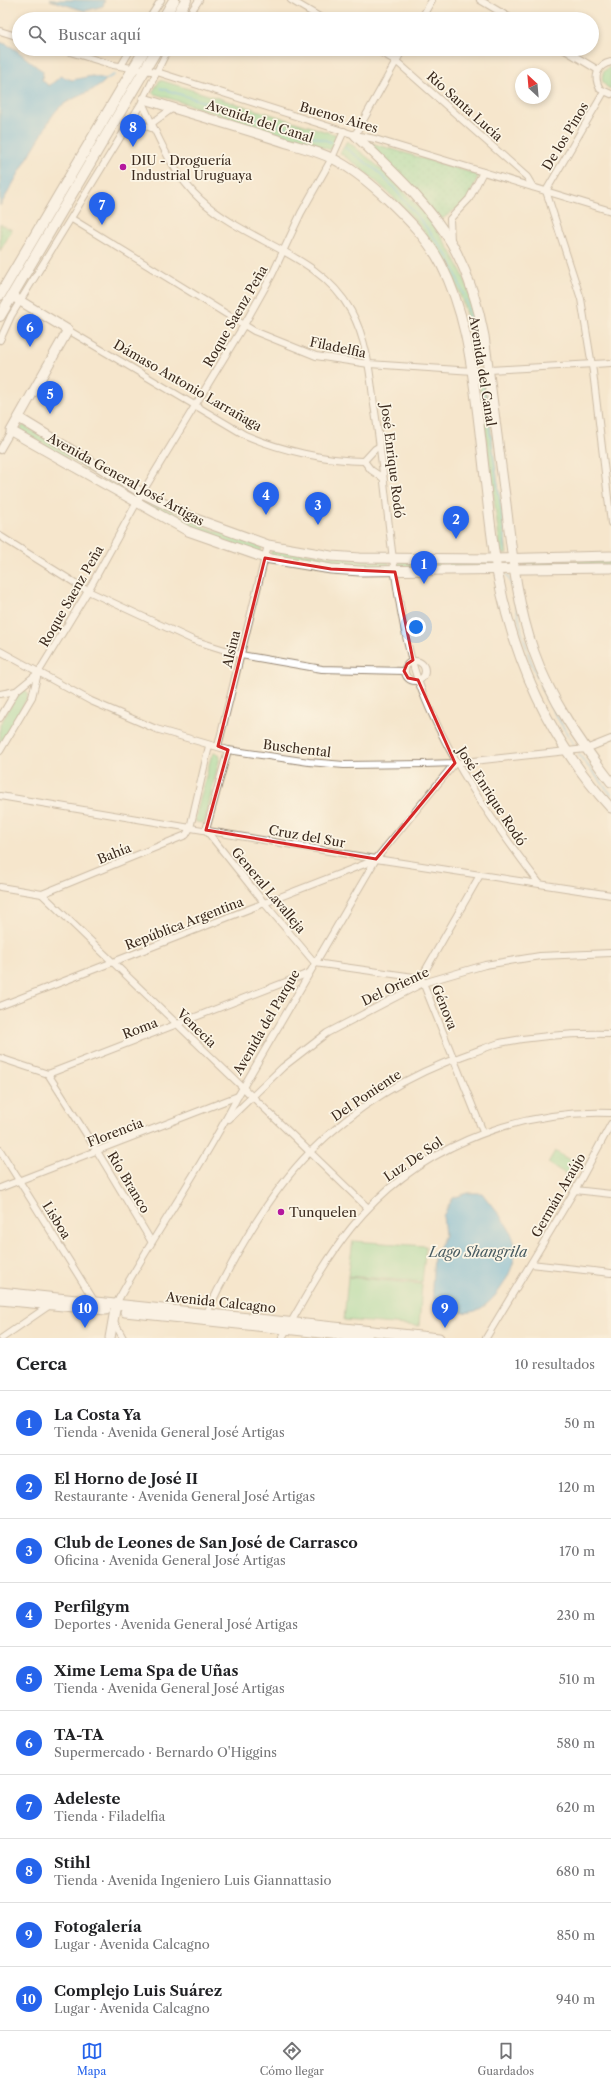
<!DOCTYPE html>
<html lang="es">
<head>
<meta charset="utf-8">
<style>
  :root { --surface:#fff; --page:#f6f6f6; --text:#202124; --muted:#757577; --line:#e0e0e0; --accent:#2563eb }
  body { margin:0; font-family:"Libre Caslon Text",serif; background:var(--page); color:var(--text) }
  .compass { position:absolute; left:515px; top:68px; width:36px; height:36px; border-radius:50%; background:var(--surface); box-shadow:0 2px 6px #0003; rotate:334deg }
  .you { position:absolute; left:416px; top:627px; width:14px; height:14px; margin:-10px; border:3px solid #fff; border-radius:50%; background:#1a73e8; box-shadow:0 0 0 6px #1a73e833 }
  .badge { display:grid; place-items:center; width:26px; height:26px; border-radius:50%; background:var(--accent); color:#fff; font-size:13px; font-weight:700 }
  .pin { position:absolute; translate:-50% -33px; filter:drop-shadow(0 1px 2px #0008) }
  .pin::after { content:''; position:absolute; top:21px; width:14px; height:12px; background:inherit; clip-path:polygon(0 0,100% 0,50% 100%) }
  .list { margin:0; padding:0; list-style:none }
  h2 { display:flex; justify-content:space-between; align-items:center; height:52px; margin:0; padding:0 16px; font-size:17px }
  h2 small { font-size:13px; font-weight:400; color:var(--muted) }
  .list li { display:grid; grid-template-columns:26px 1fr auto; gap:12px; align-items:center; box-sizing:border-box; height:64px; padding:0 16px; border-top:1px solid var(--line) }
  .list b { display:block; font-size:15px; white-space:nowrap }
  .list p { margin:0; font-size:13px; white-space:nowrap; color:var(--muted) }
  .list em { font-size:13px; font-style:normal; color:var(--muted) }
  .icon { flex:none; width:22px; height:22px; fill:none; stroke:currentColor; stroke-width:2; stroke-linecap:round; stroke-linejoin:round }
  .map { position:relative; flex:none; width:611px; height:1338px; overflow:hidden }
  .search { position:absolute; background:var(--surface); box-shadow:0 2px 6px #0003; left:12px; right:12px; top:12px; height:44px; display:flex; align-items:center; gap:10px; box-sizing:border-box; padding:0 14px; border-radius:22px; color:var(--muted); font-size:15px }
  .sheet { height:692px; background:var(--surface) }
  nav { display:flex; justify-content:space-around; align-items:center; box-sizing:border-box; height:56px; border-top:1px solid var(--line); background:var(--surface); font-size:11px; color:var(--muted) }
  nav a { display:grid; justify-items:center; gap:2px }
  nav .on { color:var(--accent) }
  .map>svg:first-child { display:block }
  .green { fill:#90dc99; stroke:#66835c }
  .park { fill:url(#park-dots); stroke:#66835c }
  .water { fill:#61b5dd; stroke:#4e707e }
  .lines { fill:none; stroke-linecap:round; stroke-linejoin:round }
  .stream { stroke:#61b5dd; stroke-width:1.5 }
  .street-casing { stroke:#988875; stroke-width:8 }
  .secondary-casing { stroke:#988875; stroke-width:11 }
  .primary-casing { stroke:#988875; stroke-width:12 }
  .street { stroke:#fff; stroke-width:6 }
  .secondary { stroke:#fff; stroke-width:9 }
  .primary { stroke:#fff; stroke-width:10 }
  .marked { fill:none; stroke:#d62828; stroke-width:3; stroke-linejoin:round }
  .poi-dot { fill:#b5179e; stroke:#fcf5e5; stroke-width:1.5 }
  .labels { text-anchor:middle; stroke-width:3.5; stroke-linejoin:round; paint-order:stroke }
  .street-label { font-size:13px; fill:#3b2a1e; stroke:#fcf5e5 }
  .poi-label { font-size:13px; fill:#3b2a1e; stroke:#fcf5e5; text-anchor:start }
  .water-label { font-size:14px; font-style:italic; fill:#485b61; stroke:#fcf5e5 }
</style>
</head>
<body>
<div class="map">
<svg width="611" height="1338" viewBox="0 0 611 1338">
  <defs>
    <pattern id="park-dots" width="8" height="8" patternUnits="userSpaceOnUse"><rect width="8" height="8" fill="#90dc99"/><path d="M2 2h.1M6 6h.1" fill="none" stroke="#7dbd83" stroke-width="1.8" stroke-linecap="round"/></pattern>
  </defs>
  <rect width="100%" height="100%" fill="#fcf5e5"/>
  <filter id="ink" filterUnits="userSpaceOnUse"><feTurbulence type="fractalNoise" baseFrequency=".025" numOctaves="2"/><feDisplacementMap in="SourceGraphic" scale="8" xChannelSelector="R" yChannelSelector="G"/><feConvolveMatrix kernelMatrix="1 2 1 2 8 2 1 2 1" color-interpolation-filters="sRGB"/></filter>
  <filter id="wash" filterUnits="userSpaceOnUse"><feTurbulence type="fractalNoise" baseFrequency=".012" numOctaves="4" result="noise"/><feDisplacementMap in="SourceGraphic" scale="16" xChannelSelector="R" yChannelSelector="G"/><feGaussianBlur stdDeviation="0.9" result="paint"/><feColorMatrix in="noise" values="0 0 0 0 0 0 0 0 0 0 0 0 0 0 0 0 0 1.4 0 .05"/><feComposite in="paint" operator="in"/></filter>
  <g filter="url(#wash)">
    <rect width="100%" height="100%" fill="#f5e6cc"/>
    <g class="green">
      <path d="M611 66V89C603 86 600 79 604 71Z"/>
      <polygon points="160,80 337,135 331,150 152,93"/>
      <path d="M347 141C397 179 457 239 472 302 477 323 479 344 483 365L477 366C473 346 469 324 463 304 442 240 393 191 340 153Z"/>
      <polygon points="484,375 507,554 501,554 478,376"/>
      <polygon points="23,425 137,493 134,498 20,430"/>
      <polygon points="146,498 202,526 262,547 260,553 199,533 143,504"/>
      <polygon points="272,550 388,562 390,565 387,568 329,566 270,556"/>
      <polygon points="609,560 611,564 525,565 525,562"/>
      <polygon points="491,561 490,567 399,567 398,564 399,562"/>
      <polygon points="26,690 28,696 0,747 0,725 19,692"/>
      <polygon points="214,753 218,754 220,757 205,820 203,823 196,822 195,819 211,757"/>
      <polygon points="555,1151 576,1164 569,1176 548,1163"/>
      <polygon points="353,1241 426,1246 422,1282 348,1276"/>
      <polygon points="348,1277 422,1284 419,1326 344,1320"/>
    </g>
    <g class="park">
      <polygon points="368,142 479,175 467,201 441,220"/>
      <polygon points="0,224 12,230 0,251"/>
    </g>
    <g class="water">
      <polygon points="50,0 105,0 103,6 85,11"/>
      <path d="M0 42C18 47 28 62 43 71L42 80 49 86 61 76 72 80 92 76 106 79C101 90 70 97 59 108 51 115 46 127 41 136 26 159 14 183 0 206Z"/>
      <path d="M467 1193H482C494 1210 511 1224 515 1245 519 1266 493 1309 471 1312 458 1314 447 1310 435 1305L432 1287 434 1257 445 1235 443 1216 453 1198Z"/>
    </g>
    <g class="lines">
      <g class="stream">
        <polyline points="106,79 114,75"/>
        <polyline points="160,88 331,142"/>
        <polyline points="344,147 376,170 393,187 423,223 450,259 466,301 480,364"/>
        <polyline points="482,377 505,535 504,553"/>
        <polyline points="507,575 512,586 522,633 530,659 547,700 574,745"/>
        <polyline points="579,755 611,794"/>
      </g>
    </g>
  </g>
  <g filter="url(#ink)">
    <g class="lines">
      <g class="street-casing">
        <g id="street">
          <polyline points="291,0 323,19"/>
          <polyline points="480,0 512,19"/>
          <polyline points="149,19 161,0"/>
          <polyline points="186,19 199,0"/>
          <polyline points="421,19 432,0"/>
          <polyline points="0,31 19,37"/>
          <polyline points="60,49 113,65 157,72 355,135 375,139 611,211"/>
          <polyline points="375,49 396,61 527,177 533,187"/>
          <polyline points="563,49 598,70"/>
          <path d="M611 62C597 65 593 77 600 89L611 94"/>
          <polyline points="121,66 131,49"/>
          <polyline points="604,92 546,191 581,299 593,372 611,523"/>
          <path d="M142 102C157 135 173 175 201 200 247 243 319 253 351 311 367 340 370 373 374 405 383 461 387 518 395 574 400 609 409 659 422 691 451 763 493 822 539 883"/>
          <polyline points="152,123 173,108"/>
          <polyline points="127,126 143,125 154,129"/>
          <polyline points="355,135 403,49"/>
          <polyline points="72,219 254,331 316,356 369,364 473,371 611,363"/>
          <polyline points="451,241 450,219 469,199 483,172"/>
          <path d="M68 330 245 435C280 450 327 461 364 461"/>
          <polyline points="0,340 11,316 142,102 168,49"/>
          <polyline points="380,446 375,449 364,461 371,470 383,478"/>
          <polyline points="0,450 11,431"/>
          <polyline points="0,536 88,591 193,640 241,655 322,669 404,671"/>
          <polyline points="0,651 91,701 156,729 228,750 309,762 344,765 424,764 455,763 586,749 611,739"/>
          <circle cx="415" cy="671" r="10"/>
          <polyline points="0,694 16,691"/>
          <polyline points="0,718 16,691 38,673"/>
          <polyline points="218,746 268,545"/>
          <polyline points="228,750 206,830 265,904 315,963 421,978"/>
          <polyline points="0,751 32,697 38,673 88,591 142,493 244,325 272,275 301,213 332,158 344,131"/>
          <polyline points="0,796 376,859 611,895"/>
          <polyline points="0,887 42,894 368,1208"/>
          <polyline points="42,894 186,835 190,828 209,746"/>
          <polyline points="421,978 480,875"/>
          <polyline points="422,980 483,1132"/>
          <polyline points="0,1006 375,860"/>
          <polyline points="0,1058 48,1074 309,973"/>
          <polyline points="48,1074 97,1151 151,1241"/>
          <polyline points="229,1119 283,1067 327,1033 423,983 485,965 540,956 611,953"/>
          <polyline points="0,1150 95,1302"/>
          <polyline points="0,1188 238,1096"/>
          <polyline points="575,1190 611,1194"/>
          <polyline points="531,1264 611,1273"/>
          <path d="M116 1304C154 1233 202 1168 238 1096L376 859 455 763"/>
          <path d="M205 1317C229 1264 269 1193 310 1152 355 1107 409 1074 468 1054 478 1051 489 1046 500 1043 535 1036 575 1033 611 1034"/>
          <polyline points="113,1320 123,1338"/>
          <polyline points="2,1338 50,1305"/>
          <path d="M282 1338C304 1300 324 1262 351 1228 413 1150 513 1109 611 1113"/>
          <polyline points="486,1338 575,1190 611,1124"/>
        </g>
      </g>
      <g class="secondary-casing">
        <g id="secondary">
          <path d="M144 99C191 114 239 127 287 143 304 148 324 153 339 162 357 172 372 185 387 199 407 218 428 239 441 264 464 309 471 358 477 408 484 462 488 517 497 571 513 658 550 742 611 808"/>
          <path d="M355 135C389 168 428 203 452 244 468 273 478 304 484 336 491 392 499 448 506 504 512 554 517 605 534 652 551 700 580 742 611 782"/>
          <polyline points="12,296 68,330 11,431 188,531 265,558 331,569 360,571 611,568"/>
          <polyline points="19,418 142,493 196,519 268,545 331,556 360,558 496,559 611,556"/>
          <polyline points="0,1292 439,1338"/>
          <polyline points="0,1300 106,1310"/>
          <polyline points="125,1312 368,1338"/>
          <polyline points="110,1338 116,1304"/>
        </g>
      </g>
      <g class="primary-casing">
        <g id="primary">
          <polyline points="163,19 174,0"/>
          <polyline points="175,19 186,0"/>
          <polyline points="0,295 145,49"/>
          <polyline points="0,316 157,49"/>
        </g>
      </g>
      <use href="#street" class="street"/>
      <use href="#secondary" class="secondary"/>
      <use href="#primary" class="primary"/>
    </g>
  </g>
  <path d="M0 0H611V1338H0ZM265 558 331 569 395 572 413 660 407 664 404 671 408 678 418 680 455 763 376 859 206 830 228 750 218 746Z" fill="#f5e6cc" fill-opacity=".55" fill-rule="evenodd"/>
  <path class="marked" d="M265 558 331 569 395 572 413 660 407 664 404 671 408 678 418 680 455 763 376 859 206 830 228 750 218 746Z"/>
  <g class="poi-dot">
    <circle cx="123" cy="167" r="4"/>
    <circle cx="281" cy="1212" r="4"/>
  </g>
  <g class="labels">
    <g class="street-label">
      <text transform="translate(465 106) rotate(42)" y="5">Río Santa Lucía</text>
      <text transform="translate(339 117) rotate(16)" y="5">Buenos Aires</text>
      <text transform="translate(260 121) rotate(18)" y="5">Avenida del Canal</text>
      <text transform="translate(565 136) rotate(-59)" y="5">De los Pinos</text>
      <text transform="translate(235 316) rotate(-60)" y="5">Roque Saenz Peña</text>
      <text transform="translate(338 347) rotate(12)" y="5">Filadelfia</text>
      <text transform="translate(483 371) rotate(81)" y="5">Avenida del Canal</text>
      <text transform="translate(188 385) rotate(30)" y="5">Dámaso Antonio Larrañaga</text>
      <text transform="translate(393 461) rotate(83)" y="5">José Enrique Rodó</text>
      <text transform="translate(126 479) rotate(29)" y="5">Avenida General José Artigas</text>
      <text transform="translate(71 596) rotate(-60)" y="5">Roque Saenz Peña</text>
      <text transform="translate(231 649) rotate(-76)" y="5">Alsina</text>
      <text transform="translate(297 748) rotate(7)" y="5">Buschental</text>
      <text transform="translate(492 796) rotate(57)" y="5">José Enrique Rodó</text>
      <text transform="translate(307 836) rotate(10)" y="5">Cruz del Sur</text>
      <text transform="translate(114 853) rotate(-22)" y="5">Bahía</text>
      <text transform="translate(269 890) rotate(50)" y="5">General Lavalleja</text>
      <text transform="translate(184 923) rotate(-21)" y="5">República Argentina</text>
      <text transform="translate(395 986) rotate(-25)" y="5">Del Oriente</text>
      <text transform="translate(445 1007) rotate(68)" y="5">Génova</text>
      <text transform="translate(266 1022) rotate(-60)" y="5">Avenida del Parque</text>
      <text transform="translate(140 1028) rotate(-21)" y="5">Roma</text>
      <text transform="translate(197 1028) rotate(44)" y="5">Venecia</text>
      <text transform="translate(366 1095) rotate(-34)" y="5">Del Poniente</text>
      <text transform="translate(115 1132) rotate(-21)" y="5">Florencia</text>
      <text transform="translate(413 1159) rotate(-34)" y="5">Luz De Sol</text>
      <text transform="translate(129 1182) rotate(59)" y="5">Río Branco</text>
      <text transform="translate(558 1195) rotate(-60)" y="5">Germán Araújo</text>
      <text transform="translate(57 1220) rotate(58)" y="5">Lisboa</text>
      <text transform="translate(221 1302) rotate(6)" y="5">Avenida Calcagno</text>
    </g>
    <g class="poi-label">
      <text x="131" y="165">DIU - Droguería<tspan x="131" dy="15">Industrial Uruguaya</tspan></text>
      <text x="289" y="1217">Tunquelen</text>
    </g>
    <g class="water-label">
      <text x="478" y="1257">Lago Shangrila</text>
    </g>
  </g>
</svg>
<svg class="compass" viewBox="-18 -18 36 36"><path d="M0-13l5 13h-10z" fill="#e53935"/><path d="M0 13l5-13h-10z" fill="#757577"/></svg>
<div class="you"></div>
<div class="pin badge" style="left:424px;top:584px">1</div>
<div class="pin badge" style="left:456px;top:539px">2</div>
<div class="pin badge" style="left:318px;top:525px">3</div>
<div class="pin badge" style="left:266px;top:515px">4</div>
<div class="pin badge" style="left:50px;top:414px">5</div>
<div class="pin badge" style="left:30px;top:347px">6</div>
<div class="pin badge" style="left:102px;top:225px">7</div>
<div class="pin badge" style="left:133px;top:147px">8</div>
<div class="pin badge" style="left:445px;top:1328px">9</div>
<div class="pin badge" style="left:85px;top:1328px">10</div>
<div class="search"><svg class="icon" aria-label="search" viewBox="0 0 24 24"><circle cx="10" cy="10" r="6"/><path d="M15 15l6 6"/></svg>Buscar aquí</div>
</div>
<section class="sheet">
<h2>Cerca<small>10 resultados</small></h2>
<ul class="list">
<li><span class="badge">1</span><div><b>La Costa Ya</b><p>Tienda · Avenida General José Artigas</p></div><em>50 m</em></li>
<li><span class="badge">2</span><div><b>El Horno de José II</b><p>Restaurante · Avenida General José Artigas</p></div><em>120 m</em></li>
<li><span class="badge">3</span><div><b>Club de Leones de San José de Carrasco</b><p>Oficina · Avenida General José Artigas</p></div><em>170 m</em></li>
<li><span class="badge">4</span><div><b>Perfilgym</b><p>Deportes · Avenida General José Artigas</p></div><em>230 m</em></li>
<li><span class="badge">5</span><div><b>Xime Lema Spa de Uñas</b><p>Tienda · Avenida General José Artigas</p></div><em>510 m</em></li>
<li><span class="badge">6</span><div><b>TA-TA</b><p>Supermercado · Bernardo O'Higgins</p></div><em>580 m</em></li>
<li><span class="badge">7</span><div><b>Adeleste</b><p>Tienda · Filadelfia</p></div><em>620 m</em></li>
<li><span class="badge">8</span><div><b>Stihl</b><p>Tienda · Avenida Ingeniero Luis Giannattasio</p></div><em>680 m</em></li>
<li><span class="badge">9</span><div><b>Fotogalería</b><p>Lugar · Avenida Calcagno</p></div><em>850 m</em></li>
<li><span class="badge">10</span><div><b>Complejo Luis Suárez</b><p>Lugar · Avenida Calcagno</p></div><em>940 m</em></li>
</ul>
</section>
<nav>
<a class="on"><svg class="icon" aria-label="map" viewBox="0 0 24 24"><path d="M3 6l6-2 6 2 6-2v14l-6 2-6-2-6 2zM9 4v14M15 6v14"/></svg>Mapa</a>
<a><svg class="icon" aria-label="directions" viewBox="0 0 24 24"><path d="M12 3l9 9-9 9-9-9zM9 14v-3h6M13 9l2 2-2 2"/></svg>Cómo llegar</a>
<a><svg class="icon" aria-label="saved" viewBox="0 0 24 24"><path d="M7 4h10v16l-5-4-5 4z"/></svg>Guardados</a>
</nav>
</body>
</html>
